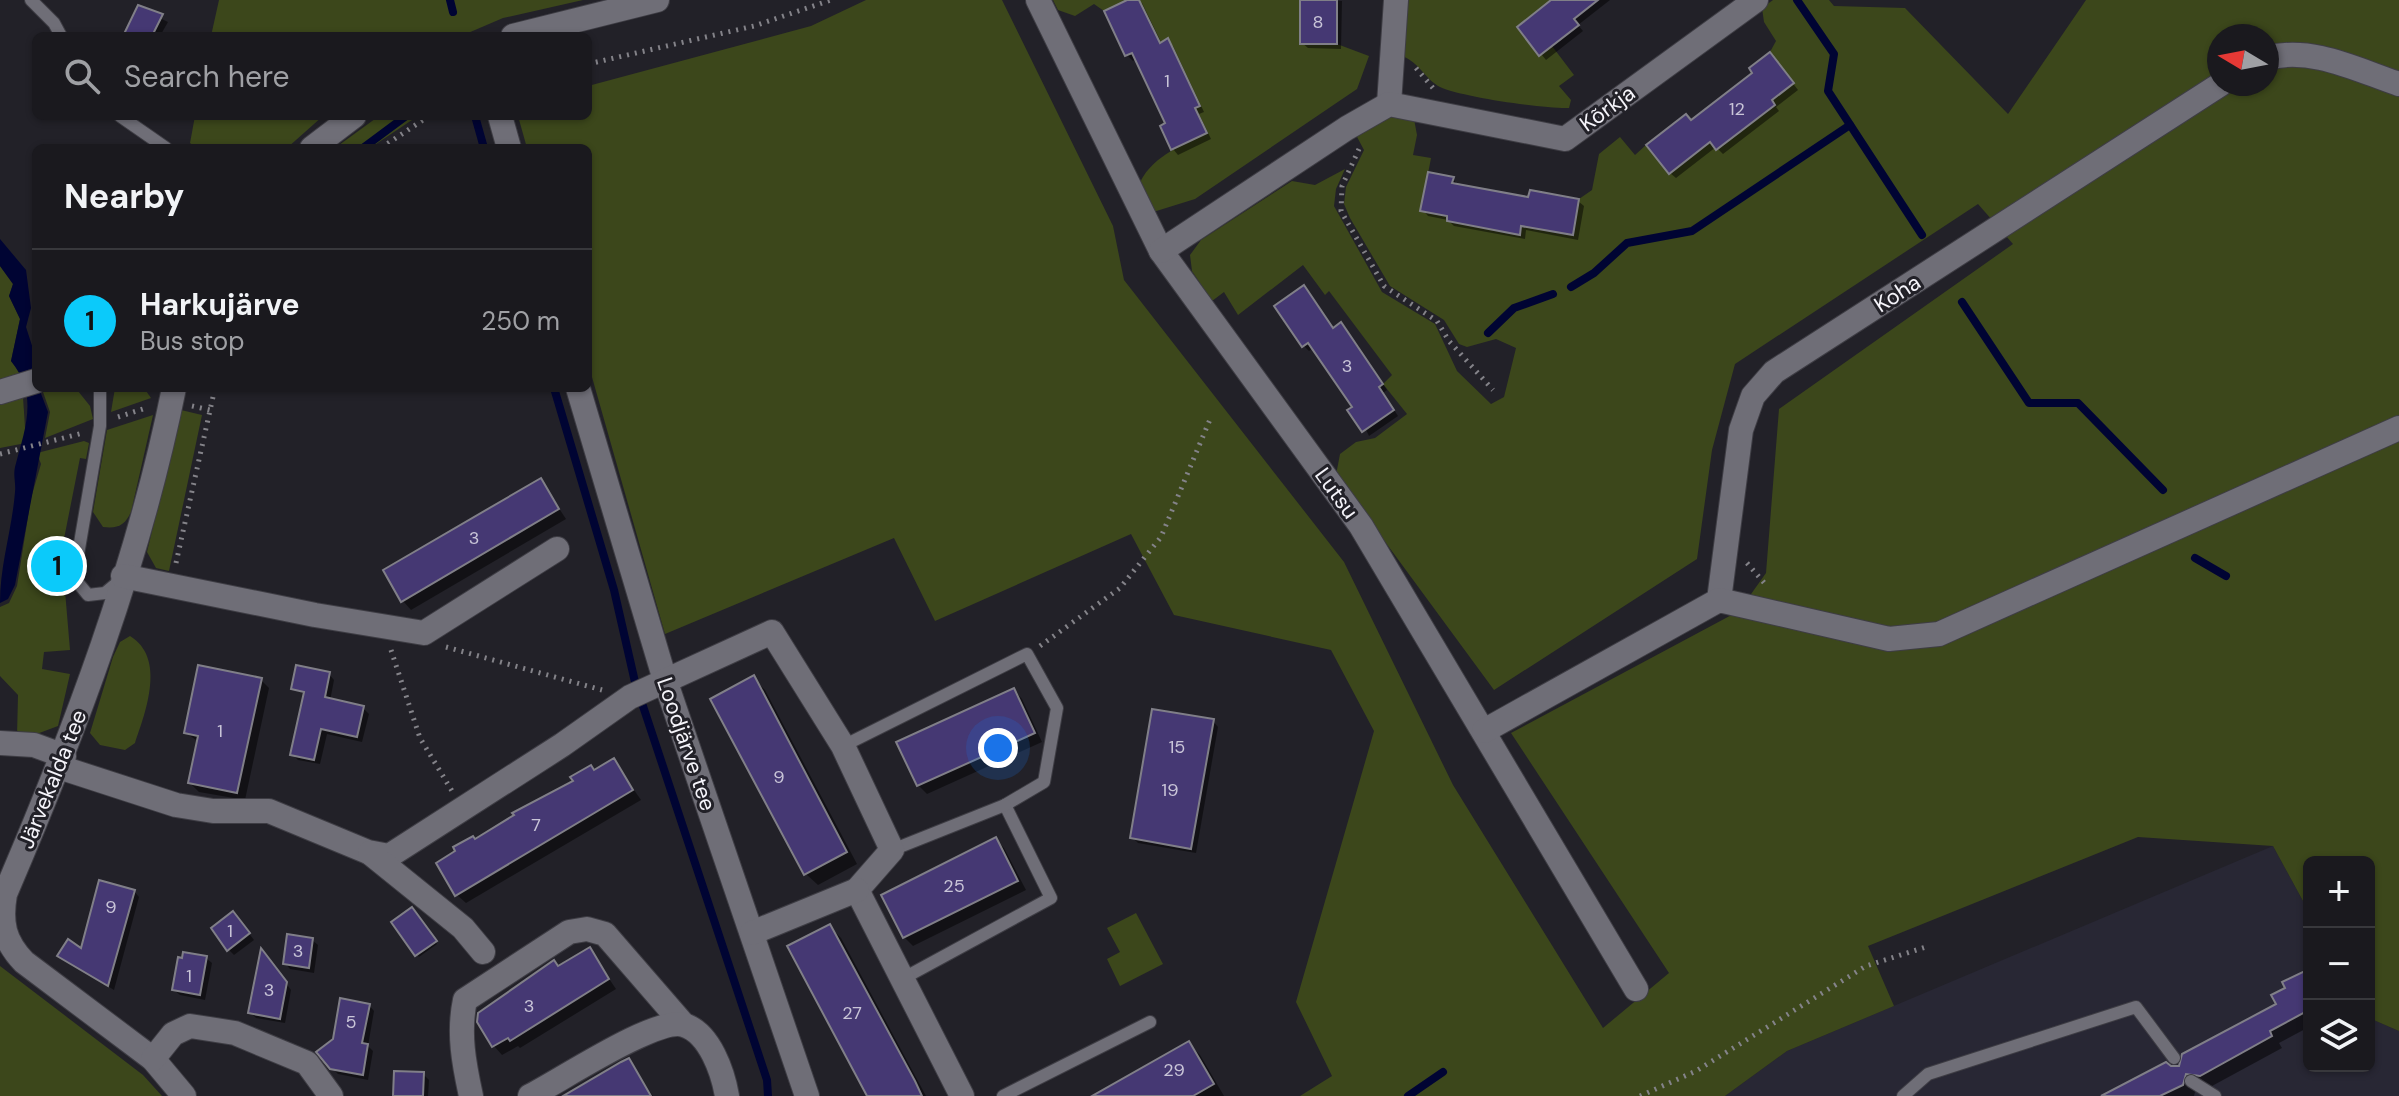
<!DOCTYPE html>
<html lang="en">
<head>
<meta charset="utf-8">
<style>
  :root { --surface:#1a191e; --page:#27262b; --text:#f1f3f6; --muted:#9fa0a4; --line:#38383c; --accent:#0bcafa }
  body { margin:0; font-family:"DM Sans",sans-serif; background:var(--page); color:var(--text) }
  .controls { position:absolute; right:24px; bottom:24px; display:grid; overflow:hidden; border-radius:12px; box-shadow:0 2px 6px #0004 }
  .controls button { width:72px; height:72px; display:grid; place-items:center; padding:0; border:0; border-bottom:2px solid var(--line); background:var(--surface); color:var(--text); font:40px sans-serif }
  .compass { position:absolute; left:2207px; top:24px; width:72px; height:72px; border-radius:50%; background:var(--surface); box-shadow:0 2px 6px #0004; rotate:280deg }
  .you { position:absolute; left:998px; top:748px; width:28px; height:28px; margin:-20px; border:6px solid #fff; border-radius:50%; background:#1a73e8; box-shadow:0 0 0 12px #1a73e833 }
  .badge { display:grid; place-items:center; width:52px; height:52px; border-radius:50%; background:var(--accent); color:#111; font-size:26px; font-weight:700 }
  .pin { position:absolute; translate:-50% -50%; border:4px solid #fff; box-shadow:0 2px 8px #0006 }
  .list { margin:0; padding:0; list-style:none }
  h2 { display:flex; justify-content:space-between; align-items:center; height:104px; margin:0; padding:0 32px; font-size:34px }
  h2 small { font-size:26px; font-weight:400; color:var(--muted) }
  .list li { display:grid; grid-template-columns:52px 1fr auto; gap:24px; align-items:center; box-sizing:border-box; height:144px; padding:0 32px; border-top:2px solid var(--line) }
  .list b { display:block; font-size:30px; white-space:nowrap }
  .list p { margin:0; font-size:26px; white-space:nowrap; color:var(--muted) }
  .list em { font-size:26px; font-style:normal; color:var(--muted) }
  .icon { flex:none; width:44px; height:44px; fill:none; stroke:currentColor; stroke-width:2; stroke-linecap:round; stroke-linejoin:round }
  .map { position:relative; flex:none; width:2399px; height:1096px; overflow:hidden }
  .search { position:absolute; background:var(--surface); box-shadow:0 2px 6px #0004; left:32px; top:32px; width:560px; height:88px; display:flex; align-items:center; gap:20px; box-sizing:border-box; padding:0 28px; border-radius:12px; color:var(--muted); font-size:30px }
  .panel { position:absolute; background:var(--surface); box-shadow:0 2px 6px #0004; left:32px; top:144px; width:560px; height:248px; border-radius:12px }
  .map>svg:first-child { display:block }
  .built { fill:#282734 }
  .green { fill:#3c471b; fill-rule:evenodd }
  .water { fill:#000433 }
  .shadow { fill:#0007 }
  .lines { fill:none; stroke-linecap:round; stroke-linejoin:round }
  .stream { stroke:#000433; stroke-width:8 }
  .building { fill:#453873; stroke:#807f88; stroke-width:2 }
  .service-casing { stroke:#3e3d44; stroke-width:14 }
  .minor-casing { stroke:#3e3d44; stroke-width:26 }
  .tertiary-casing { stroke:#3e3d44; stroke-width:26 }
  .path { stroke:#848389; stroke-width:5; stroke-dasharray:2 6; stroke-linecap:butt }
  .service { stroke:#6f6e77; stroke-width:12 }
  .minor { stroke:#6f6e77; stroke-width:24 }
  .tertiary { stroke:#6f6e77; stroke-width:24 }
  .labels { text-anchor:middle; stroke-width:6; stroke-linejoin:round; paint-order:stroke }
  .number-label { font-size:18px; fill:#c9c5d8 }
  .street-label { font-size:22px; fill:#f5f4fa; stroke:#222128 }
</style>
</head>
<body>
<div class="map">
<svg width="2399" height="1096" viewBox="0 0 2399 1096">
  <rect width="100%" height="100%" fill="#222128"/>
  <polygon class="built" points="2273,846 2309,912 2309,1066 2369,1066 2369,1018 2399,1031 2399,1096 1725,1096 1787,1051"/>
  <g class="green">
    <polygon points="219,0 583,0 503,18 461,36 211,36"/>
    <path d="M866 0H1002L1113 226 1124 280 1344 562 1453 785 1603 1028 1669 973 1511 733 1739 611 1766 573 1779 409 2013 244 1978 204 1735 364 1712 450 1697 559 1494 690 1336 475 1340 454 1356 442 1375 438 1407 414 1383 384 1392 375 1329 291 1325 295 1303 265 1238 315 1224 292 1212 301 1192 271 1190 255 1201 240 1292 181 1315 185 1345 169 1336 189 1334 206 1382 292 1435 324 1457 371 1491 404 1504 397 1516 348 1496 339 1467 347 1459 344 1444 320 1390 286 1350 218 1344 204 1346 187 1364 150 1356 135 1388 116 1414 119 1417 135 1413 155 1431 158 1421 211 1447 216V221L1519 235 1521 226 1573 235 1579 199 1592 190 1599 154 1620 137 1635 155 1646 145 1669 174 1710 142 1775 105 1772 100 1793 83 1770 52 1776 41 1764 22 1762 8 1773 0H1829L1834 6 1905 8 2008 114 2086 0H2399V1031L2369 1018V862H2309V912L2273 846 2138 837 1868 946 1894 1006 1787 1051 1725 1096H1300L1332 1076 1296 1002 1374 731 1331 650 1174 615 1131 534 935 621 894 538 665 634 588 363V148H527L518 116H588V86L811 26ZM2219 36H2267V84H2219Z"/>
    <polygon points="1053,0 1127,0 1104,11 1094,4 1075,16 1058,10"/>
    <path d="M1139 0H1300L1337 44 1369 56 1357 89 1195 199 1150 213 1138 187C1149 158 1180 146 1206 133L1195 108 1200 106 1167 39 1160 43Z"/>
    <path d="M1404 0H1551L1517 27 1539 56 1552 46 1574 75 1559 86 1571 100 1569 108C1545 109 1461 97 1440 87 1425 79 1419 62 1402 56Z"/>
    <polygon points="195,116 323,116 287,148 196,148 190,143"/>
    <polygon points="379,116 418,116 370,148 335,148"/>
    <polygon points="0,266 13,284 9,296 20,319 11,361 21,374 0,379"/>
    <polygon points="58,388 78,391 90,406 93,419 45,438 50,412 43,392"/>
    <polygon points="115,388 144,388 151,398 111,412"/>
    <polygon points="23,397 26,443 0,448 0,404"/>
    <polygon points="181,410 202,415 169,571 156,568 147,552"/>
    <path d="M153 415 131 512C125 525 118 529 103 527L93 512 107 430Z"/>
    <polygon points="84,441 89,443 86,459 80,458 61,554 53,553 48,575 64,579 70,650 44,652 42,669 70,674 58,726 34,735 17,736 18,695 0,676 0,607 9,603 17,586 31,498 41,464 37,453"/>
    <path d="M130 636C166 658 146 711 135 743L125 750 100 745 90 733 113 657 120 642Z"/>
    <polygon points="1136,913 1163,964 1120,986 1107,959 1120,952 1107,928"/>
    <polygon points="0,966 143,1075 162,1096 0,1096"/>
  </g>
  <path class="water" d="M0 239 26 270 31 308 26 327 35 355 32 370 48 412 15 585 8 599 0 603C0 564 12 530 15 492 16 483 13 476 15 467 25 428 39 396 11 361L20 319 9 296 13 284 0 266Z"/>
  <g class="shadow">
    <polygon points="1131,0 1142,3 1162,44 1167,41 1173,46 1204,112 1199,114 1211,139 1178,155 1173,149 1168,124 1137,59 1133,61 1127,55 1106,12"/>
    <polygon points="1302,0 1342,1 1341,49 1308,48 1302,43"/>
    <polygon points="1554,0 1610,0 1578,25 1583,31 1546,60 1519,27"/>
    <polygon points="139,8 168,22 160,36 125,36"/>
    <polygon points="1775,60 1798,90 1776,107 1779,111 1723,154 1716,147 1676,178 1670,173 1692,122"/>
    <polygon points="1453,179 1458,185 1530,199 1578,201 1584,206 1578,240 1526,230 1525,239 1454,226 1448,220 1428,216 1423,210"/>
    <polygon points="1309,293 1334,330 1347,331 1387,390 1383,393 1398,416 1369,436 1355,407 1314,348 1309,351 1304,346"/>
    <polygon points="541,481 566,519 411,610 403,601 385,571"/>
    <polygon points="329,674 334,680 330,701 363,708 369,714 362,742 327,734 320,764 298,760 292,754 306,695 293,688"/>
    <polygon points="753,678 765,690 857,864 818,885 806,874"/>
    <polygon points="261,680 269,688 245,800 199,792 190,783 199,742 186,733"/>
    <polygon points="1014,690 1022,699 1042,742 927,794 918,785"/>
    <polygon points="1213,721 1218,727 1196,853 1138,843 1132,837"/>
    <polygon points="614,761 641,800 466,903 457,895 475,841"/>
    <polygon points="996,840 1004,848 1026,890 913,946 904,937"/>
    <polygon points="134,891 139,897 114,990 59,956 82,951"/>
    <polygon points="414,912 437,944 419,957 394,923"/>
    <polygon points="238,919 254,940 234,955 229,950"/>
    <polygon points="829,926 841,938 926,1096 869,1096"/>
    <polygon points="312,940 318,945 314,973 290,969 285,963"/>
    <polygon points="589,949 616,989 520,1048 518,1046 502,1055 494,1046 559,967"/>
    <polygon points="266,956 291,990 285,1023 256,1018 250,1012"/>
    <polygon points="206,958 212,963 205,1000 180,995 174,990"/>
    <polygon points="2309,971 2309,1027 2279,1043 2282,1048 2212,1086 2197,1084 2194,1096 2106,1096 2180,1067 2279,1004 2288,988"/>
    <polygon points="369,1005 374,1011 368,1046 373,1051 368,1080 338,1074 332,1068 335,1040"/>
    <polygon points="1188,1043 1200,1055 1224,1096 1097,1096"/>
    <polygon points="628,1060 653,1096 567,1096"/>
    <polygon points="423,1074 429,1080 428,1096 395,1096"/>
  </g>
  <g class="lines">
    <g class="stream">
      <polyline points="450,0 453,12"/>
      <polyline points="1797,0 1834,54 1828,91 1922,235"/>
      <polyline points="475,116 484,148"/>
      <polyline points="363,148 406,116"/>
      <polyline points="1571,287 1594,273 1627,243 1692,231 1850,125"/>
      <polyline points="1962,302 2029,403 2078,403 2163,490"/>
      <polyline points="1488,333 1514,308 1553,294"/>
      <polyline points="554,388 614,590 635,682 767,1080 768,1096"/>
      <polyline points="2195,558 2226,576"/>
      <polyline points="1408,1096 1443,1072"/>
    </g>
  </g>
  <g class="building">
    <polygon points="1127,0 1139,0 1160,43 1168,38 1200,106 1195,108 1207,133 1171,150 1160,126 1165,123 1132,53 1125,56 1104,11"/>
    <rect x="1300" y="0" width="37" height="44"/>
    <polygon points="1551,0 1598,0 1574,19 1579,25 1539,56 1517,27"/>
    <polygon points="138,5 163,14 152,36 123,36"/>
    <polygon points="1770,52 1794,83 1772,100 1775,105 1716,150 1710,142 1669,174 1646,145 1686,114 1691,120 1752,73 1749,68"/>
    <polygon points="1428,172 1454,177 1452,183 1528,197 1530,190 1579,199 1573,235 1521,226 1520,235 1447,221 1447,216 1420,211"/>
    <polygon points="1304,285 1333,328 1341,322 1383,384 1379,387 1394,410 1362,432 1347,410 1352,407 1308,343 1302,347 1274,306"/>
    <polygon points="541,478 559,509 401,602 383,570"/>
    <polygon points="198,665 262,678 237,793 188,783 198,736 184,733"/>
    <polygon points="296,665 330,672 325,697 364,706 357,737 321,729 314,760 290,755 304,692 291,689"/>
    <polygon points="754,675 847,852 804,875 710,699"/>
    <polygon points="1014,688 1035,733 917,786 896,742"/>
    <polygon points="1152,709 1214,719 1191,849 1130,838"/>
    <polygon points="614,758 633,790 455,896 436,863 455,851 453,847 473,836 475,839 514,815 512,813 573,781 570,777 591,765 594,770"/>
    <polygon points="996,837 1018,881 903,938 881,895"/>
    <polygon points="99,880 135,890 108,986 57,956 68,939 81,948"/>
    <polygon points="412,907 437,941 415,956 391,922"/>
    <polygon points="233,911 250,933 227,951 211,928"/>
    <polygon points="830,924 915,1081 922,1096 867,1096 787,946"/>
    <polygon points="287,934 313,938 309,968 283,964"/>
    <polygon points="590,947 609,979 510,1041 508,1038 492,1047 477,1022 478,1013 554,960 558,966"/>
    <polygon points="261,948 287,982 280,1019 248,1013"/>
    <polygon points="183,952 207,956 200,995 172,990 178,957 182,958"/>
    <polygon points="2309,969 2309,1010 2270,1031 2272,1036 2200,1076 2186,1074 2183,1085 2160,1096 2101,1096 2166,1062 2171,1066 2179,1066 2182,1054 2276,1004 2271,995 2285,988 2282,982"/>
    <polygon points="340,998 370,1004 362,1043 368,1044 363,1075 330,1069 316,1052 333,1039"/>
    <polygon points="1189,1041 1214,1084 1193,1096 1092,1096"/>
    <polygon points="629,1058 651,1096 563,1096 621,1062"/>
    <polygon points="394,1071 424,1072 423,1096 393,1096"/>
  </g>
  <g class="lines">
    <g class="service-casing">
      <g id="service">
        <polyline points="31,0 54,23 61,36"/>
        <polyline points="120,116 166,148"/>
        <polyline points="100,388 100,426 74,578 88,595 105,593 117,583"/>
        <polyline points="843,746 1027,654 1057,708 1044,782 1005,805 1051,898 902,979"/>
        <polyline points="892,850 1005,805"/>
        <polyline points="2191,1081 2215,1096"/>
        <polyline points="1003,1096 1150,1022"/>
        <polyline points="1903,1096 1928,1074 2136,1007 2174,1058"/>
      </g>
    </g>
    <g class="minor-casing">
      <g id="minor">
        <polyline points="1038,0 1161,251 1361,526 1636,989"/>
        <path d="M2267 58C2312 46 2357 70 2399 84"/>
        <polyline points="1389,104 1396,0"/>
        <polyline points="500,116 509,148"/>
        <polyline points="1161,251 1347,128 1389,104 1565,139 1756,0"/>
        <path d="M174 388C139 562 75 731 5 894 0 923 4 941 24 962L153 1059 184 1096"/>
        <polyline points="578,388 665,680 807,1096"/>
        <polyline points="0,392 36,381"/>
        <polyline points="123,576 315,615 424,633 557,549"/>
        <polyline points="1719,600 1741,430 1753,396 1774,372 2221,84"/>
        <polyline points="1484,731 1719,600 1889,639 1939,634 2399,428"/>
        <polyline points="0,743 34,745 64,756"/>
        <polyline points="59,767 176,805 213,811 269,811 368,852 389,856 562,745 630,697 772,632 843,746 892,850 857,890 962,1096"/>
        <polyline points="370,853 463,928 483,952"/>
        <polyline points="752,933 857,890"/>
        <polyline points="153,1059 173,1034 190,1026 235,1033 307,1063 331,1096"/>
        <path d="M471 1096C464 1064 458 1033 465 1000L569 932 587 929 605 934 683 1024"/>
        <path d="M530 1096C560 1081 657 1016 684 1025 710 1033 723 1073 727 1096"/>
      </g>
    </g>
    <g class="tertiary-casing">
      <g id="tertiary">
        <polyline points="513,36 657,0"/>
        <polyline points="312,148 354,116"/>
      </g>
    </g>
    <g class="path">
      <polyline points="588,64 754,26 831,0"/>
      <polyline points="1416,68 1433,88"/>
      <polyline points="381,148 429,116"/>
      <polyline points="1359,149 1342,186 1341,211 1384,286 1437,321 1449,341 1493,390"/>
      <polyline points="192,406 210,410"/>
      <polyline points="118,417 146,408"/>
      <polyline points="0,454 83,433"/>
      <polyline points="176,563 215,388"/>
      <polyline points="1747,563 1766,585"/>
      <polyline points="1040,646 1120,588 1161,537 1211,417"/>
      <polyline points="446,647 602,690"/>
      <polyline points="391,650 420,738 452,791"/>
      <polyline points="1640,1096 1696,1071 1866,966 1929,946"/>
    </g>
    <use href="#service" class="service"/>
    <use href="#minor" class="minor"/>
    <use href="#tertiary" class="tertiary"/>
  </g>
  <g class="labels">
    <g class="number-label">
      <text x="1318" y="28">8</text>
      <text x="1167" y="87">1</text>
      <text x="1737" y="115">12</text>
      <text x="1347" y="372">3</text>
      <text x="474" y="544">3</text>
      <text x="220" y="737">1</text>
      <text x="1177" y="753">15</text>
      <text x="779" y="783">9</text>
      <text x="1170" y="796">19</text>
      <text x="536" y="831">7</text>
      <text x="954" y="892">25</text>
      <text x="111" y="913">9</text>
      <text x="230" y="937">1</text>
      <text x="298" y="957">3</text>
      <text x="189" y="982">1</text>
      <text x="269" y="996">3</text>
      <text x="529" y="1012">3</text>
      <text x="852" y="1019">27</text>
      <text x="351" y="1028">5</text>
      <text x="1174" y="1076">29</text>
    </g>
    <g class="street-label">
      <text transform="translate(1607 108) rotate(-36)" y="8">Kõrkja</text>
      <text transform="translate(1897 293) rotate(-33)" y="8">Koha</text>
      <text transform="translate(1337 493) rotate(54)" y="8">Lutsu</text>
      <text transform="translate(687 744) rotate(71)" y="8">Loodjärve tee</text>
      <text transform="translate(52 779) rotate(-68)" y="8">Järvekalda tee</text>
    </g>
  </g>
</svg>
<div class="controls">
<button>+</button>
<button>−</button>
<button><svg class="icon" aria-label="layers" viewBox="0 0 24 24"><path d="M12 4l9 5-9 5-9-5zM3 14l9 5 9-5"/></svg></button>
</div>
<svg class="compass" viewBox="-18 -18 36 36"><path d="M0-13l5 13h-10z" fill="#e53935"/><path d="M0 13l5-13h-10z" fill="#9fa0a4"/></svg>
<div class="you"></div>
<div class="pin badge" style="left:57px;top:566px">1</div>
<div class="search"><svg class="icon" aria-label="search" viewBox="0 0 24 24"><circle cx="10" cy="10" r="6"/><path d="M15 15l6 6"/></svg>Search here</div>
<section class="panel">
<h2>Nearby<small></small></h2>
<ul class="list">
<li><span class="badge">1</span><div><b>Harkujärve</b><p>Bus stop</p></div><em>250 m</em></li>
</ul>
</section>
</div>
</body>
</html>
